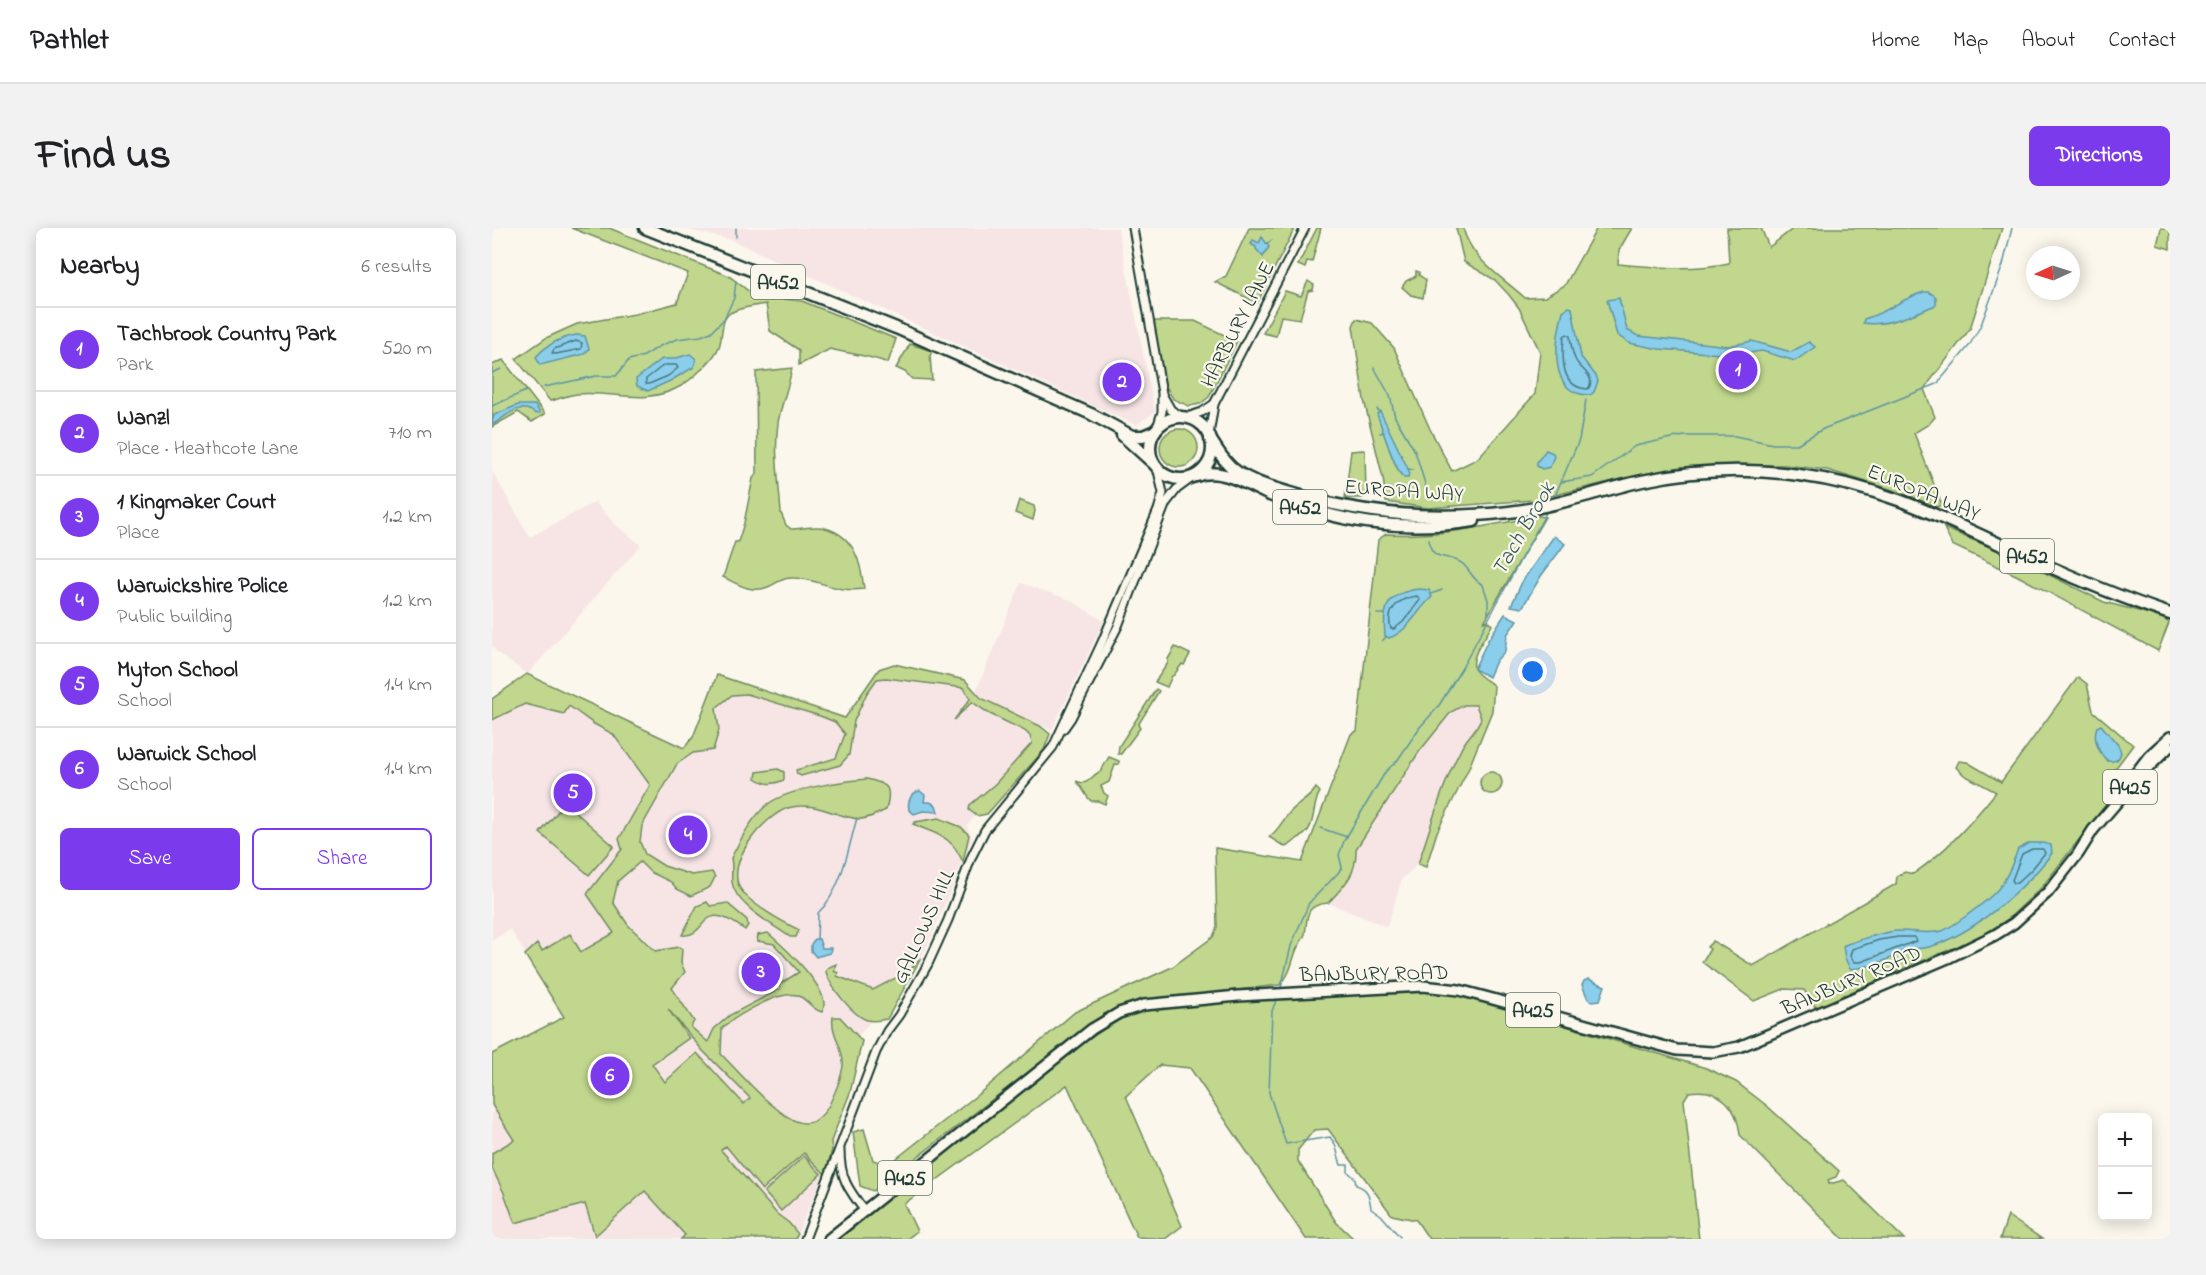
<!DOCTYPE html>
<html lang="en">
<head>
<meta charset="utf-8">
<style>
  :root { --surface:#fff; --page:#f2f2f2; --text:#202124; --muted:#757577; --line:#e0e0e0; --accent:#7c3aed }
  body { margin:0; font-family:"Indie Flower",sans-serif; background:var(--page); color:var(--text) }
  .controls { position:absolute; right:18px; bottom:18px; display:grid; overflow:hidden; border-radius:9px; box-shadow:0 3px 15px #0003 }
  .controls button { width:54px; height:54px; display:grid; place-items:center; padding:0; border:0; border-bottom:2px solid var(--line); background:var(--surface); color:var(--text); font:30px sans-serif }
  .compass { position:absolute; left:1534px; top:18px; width:54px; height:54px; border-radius:50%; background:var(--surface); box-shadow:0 3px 15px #0003; rotate:266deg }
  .you { position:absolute; left:1041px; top:444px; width:21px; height:21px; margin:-15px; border:4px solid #fff; border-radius:50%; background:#1a73e8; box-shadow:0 0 0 9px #1a73e833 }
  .badge { display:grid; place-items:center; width:39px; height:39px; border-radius:50%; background:var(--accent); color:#fff; font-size:20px; font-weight:700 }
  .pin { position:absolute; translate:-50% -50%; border:3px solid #fff; box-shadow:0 2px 6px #0006 }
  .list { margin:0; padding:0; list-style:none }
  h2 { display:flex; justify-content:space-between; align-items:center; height:78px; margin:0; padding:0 24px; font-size:26px }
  h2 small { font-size:20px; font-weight:400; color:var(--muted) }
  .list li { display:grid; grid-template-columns:39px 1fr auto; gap:18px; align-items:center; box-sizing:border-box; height:84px; padding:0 24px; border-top:2px solid var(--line) }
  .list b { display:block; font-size:22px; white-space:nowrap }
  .list p { margin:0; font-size:20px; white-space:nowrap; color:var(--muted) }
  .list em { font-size:20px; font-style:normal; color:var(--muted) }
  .actions { display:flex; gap:12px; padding:18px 24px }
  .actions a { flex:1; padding:14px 0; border:2px solid var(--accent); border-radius:9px; text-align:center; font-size:21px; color:var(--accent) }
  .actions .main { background:var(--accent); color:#fff }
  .map { position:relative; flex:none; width:1678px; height:1011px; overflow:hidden; border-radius:9px }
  header { display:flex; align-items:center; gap:36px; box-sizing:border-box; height:84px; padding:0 30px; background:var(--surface); border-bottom:2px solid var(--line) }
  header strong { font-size:28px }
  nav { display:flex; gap:33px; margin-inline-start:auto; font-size:21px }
  .intro { display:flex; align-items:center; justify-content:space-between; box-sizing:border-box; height:144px; padding:0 36px }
  h1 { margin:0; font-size:42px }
  .button { padding:15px 27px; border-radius:9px; background:var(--accent); color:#fff; font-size:21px; font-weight:700 }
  main { display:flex; gap:36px; padding:0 36px }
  aside { flex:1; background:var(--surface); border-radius:9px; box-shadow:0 3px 15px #0003 }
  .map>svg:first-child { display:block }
  .built { fill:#f7e5e6 }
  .green { fill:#c0d78d; stroke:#708a60; stroke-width:1.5; fill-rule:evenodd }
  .water { fill:#8aceec; stroke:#5f94a2; stroke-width:1.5 }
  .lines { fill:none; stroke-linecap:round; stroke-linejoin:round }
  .shore { stroke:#4a777e; stroke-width:1.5 }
  .stream { stroke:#5f94a2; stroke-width:1.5 }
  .minor-casing { stroke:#1f3d34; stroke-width:11 }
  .major-casing { stroke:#1f3d34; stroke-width:14 }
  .highway-casing { stroke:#1f3d34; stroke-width:15 }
  .minor { stroke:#fbf7ec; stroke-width:7 }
  .major { stroke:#fbf7ec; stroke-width:9 }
  .highway { stroke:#fbf7ec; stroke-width:10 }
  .labels { text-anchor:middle; stroke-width:4.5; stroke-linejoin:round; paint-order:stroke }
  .shield { fill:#fbf7ec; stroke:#61756b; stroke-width:1.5 }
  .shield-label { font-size:20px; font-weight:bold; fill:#1f3d34 }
  .street-label { font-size:21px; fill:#1f3d34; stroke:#fbf7ec }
  .water-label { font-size:22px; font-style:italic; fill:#345a59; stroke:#fbf7ec }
</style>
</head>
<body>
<header>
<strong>Pathlet</strong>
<nav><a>Home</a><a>Map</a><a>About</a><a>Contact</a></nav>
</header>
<div class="intro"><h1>Find us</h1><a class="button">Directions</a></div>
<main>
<aside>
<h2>Nearby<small>6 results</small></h2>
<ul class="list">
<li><span class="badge">1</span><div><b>Tachbrook Country Park</b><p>Park</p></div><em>520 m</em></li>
<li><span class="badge">2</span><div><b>Wanzl</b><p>Place · Heathcote Lane</p></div><em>710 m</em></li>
<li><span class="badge">3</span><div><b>1 Kingmaker Court</b><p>Place</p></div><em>1.2 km</em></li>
<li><span class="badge">4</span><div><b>Warwickshire Police</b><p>Public building</p></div><em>1.2 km</em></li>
<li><span class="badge">5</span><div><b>Myton School</b><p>School</p></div><em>1.4 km</em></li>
<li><span class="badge">6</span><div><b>Warwick School</b><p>School</p></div><em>1.4 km</em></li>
</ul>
<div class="actions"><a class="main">Save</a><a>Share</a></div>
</aside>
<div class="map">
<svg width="1678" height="1011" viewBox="0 0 1678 1011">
  <rect width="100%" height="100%" fill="#fbf7ec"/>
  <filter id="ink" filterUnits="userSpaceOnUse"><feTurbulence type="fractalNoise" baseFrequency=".0167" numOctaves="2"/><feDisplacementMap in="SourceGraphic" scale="12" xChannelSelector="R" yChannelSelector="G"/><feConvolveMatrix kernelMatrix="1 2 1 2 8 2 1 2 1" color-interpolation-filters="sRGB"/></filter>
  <g filter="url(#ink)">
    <g class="built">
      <polygon points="188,0 626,0 663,184 644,197 239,12"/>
      <polygon points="0,243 38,309 103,274 123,296 149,317 36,446 192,520 201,509 225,447 362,493 384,451 390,450 475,462 497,480 551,509 475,598 480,611 438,712 429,730 417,743 398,753 385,786 366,808 368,820 334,941 306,1005 306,1011 0,1011 0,826 72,789 18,701 0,713 0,471 35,446 4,424 0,417"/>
      <polygon points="529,355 578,372 612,393 560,502 499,477 489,470 484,463"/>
      <polygon points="972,477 984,477 989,490 985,501 979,505 969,522 946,577 926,636 910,651 895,699 836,675 854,655 865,635 864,621 880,599 904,557 927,524 959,484"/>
    </g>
    <g class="green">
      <path d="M79 0H117L237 48 263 68 310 73 404 111 396 135C377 127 357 126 338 121L307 137V122L278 103 274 76C262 78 249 79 238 85 228 92 231 109 227 119 222 132 200 151 189 158 152 179 121 162 85 166 76 167 67 171 58 173L24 131 54 110 85 96 143 86 185 75 196 45Z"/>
      <polygon points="757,0 803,0 765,75 723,54 734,48"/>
      <polygon points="825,0 829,0 820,34 815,33 813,40 806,37"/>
      <path d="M964 0H971C979 32 1010 49 1033 70L1053 69 1073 57 1105 0H1140L1127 22 1126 36C1163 39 1201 43 1237 35L1235 0H1269L1277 19 1302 0H1510L1478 101 1432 161 1443 189 1437 196 1422 205 1450 277 1445 279 1411 265 1335 242 1293 237H1236L1189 239 1142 248 1042 272 936 280 894 274 891 250 872 172 861 98 864 91 880 95 902 120 938 201 960 243 985 231 1043 166 1048 124 1027 80 1017 67 1003 52 972 34Z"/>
      <polygon points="1669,0 1678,0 1678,21 1665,17"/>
      <polygon points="924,43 927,44 927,47 934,52 931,70 919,67 910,59 914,53 924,48"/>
      <polygon points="816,53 822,57 821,62 816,63 808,91 789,88 784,108 771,105 793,63 809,68"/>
      <polygon points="661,93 703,93 745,113 717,169 708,176 697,178 681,171 673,156"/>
      <polygon points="418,116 440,123 438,128 440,152 420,151 413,144 404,140"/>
      <polygon points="11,132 53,186 40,194 26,184 0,199 0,137"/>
      <path d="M300 140C297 159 289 176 286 195 282 224 287 255 289 285L294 297 299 301C309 301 323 297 333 300 363 308 369 335 372 361 342 365 328 351 302 350 292 349 285 355 276 359 260 366 245 356 231 349L243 314H246L252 295 261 250 265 246 264 144Z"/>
      <circle cx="687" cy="220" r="19"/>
      <polygon points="871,222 873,223 874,268 870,270 853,270 859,223"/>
      <polygon points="527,272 542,278 543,283 541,292 523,285"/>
      <path d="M1047 288 1053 289 992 394 996 392 1000 397C995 408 976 429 983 442 986 448 997 453 1002 458L1000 483 976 542 945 604 934 639 926 636C939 598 950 557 969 521 975 509 985 502 989 490L984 477H972L959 484 927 524 864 621C865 647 852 658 836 675 812 677 816 689 813 706 811 712 806 717 804 723 799 737 798 747 788 757L643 774 612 786 381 963 368 958 361 904 372 901 381 932 396 937 489 864 583 784 680 739 721 709 725 699 723 620 810 634 859 506 865 503 886 312 894 306C946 309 996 298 1047 288Z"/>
      <polygon points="1452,300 1517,327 1612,374 1669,389 1677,395 1666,423 1526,348 1460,317"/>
      <polygon points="683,419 698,426 692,437 690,436 682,447 680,448 675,459 663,454 676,435 676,431"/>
      <path d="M402 436 473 452 489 470 548 498 558 506 552 522 495 586 485 588 477 582 478 577 503 556 540 515 538 508 533 503 498 486 480 474 462 492 478 471 472 460 394 450 385 451 375 465 362 493 357 527 348 537 309 548 305 546 304 542 344 530 353 506 343 494 328 488 255 466 240 467 224 480 227 502 221 522 201 525 185 536 150 598 148 614 153 626 172 638 200 647 220 644 223 649 218 659 199 668 185 661 179 654 158 644 148 634 126 653 121 674 136 697 163 723 187 719 190 721 189 735 193 744 180 760 202 793 199 799 216 814 222 801 238 787 288 761V756L307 744 282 716 265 713 266 707 276 705C290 717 343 764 330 784 320 782 316 772 307 768 289 760 243 789 230 800L229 826C245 842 291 896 313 895 325 895 332 886 337 877 343 865 349 851 351 838 353 821 338 806 341 789H348L370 813 358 865 339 913 340 922 333 946 312 925 270 962 234 918 229 922 285 986 297 995 306 1006 303 1011H189L193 1007 153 963 103 1008 93 976 23 995 12 965 0 940V925L22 912 0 877V826L72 789 33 727 45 716 50 723 78 706 89 724 122 705 95 666 130 621 127 611 158 557 121 506 102 496 77 478 72 486 33 476 0 492V471L35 446 192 520 201 509 225 447 353 490 387 441ZM176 781 211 823 258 870 252 876 205 825 173 854 160 836 197 810Z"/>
      <path d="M1586 449 1595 456 1601 483 1641 517 1623 541 1635 550 1550 659 1516 691 1496 704 1467 718 1413 740 1324 780 1312 762 1292 761 1262 773 1210 734 1218 721 1215 719 1221 713 1261 738 1404 656 1405 648 1413 644 1421 646C1454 624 1479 595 1504 564L1472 547 1464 539 1467 533 1475 534 1509 554Z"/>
      <polygon points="664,461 667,463 646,497 648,500 629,526 626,526 627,518"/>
      <path d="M617 529 627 533V536L623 537 617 554 609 558 612 565 616 568 613 576 606 573H599C592 567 592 560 584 553 598 559 598 547 608 544Z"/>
      <path d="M286 541 292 544V552C280 557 274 557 264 550L265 544Z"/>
      <circle cx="999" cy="555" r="11"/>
      <path d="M375 551C397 556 400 559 394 582 386 585 377 591 368 591 343 589 322 572 296 580 272 588 233 634 248 660 256 675 291 694 307 702L304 709H298C280 696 243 677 240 654 239 645 241 639 239 630 249 611 259 590 276 576 296 561 349 553 375 551Z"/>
      <path d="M824 560 828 564C820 576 824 596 813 606 812 607 806 610 805 611 800 615 800 617 793 619L777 609C787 602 791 591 799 583 808 574 818 570 824 560Z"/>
      <polygon points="73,575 122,618 97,647 48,605"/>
      <path d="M447 590 469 599 477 607 471 634C458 606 447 608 421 596L423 594Z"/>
      <path d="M215 674 218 678 235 675 255 692 256 697 253 702C206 667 217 710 190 707L205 678Z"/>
      <path d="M429 730 395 791C388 792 382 794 375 792 360 787 338 758 334 744L335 740 344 736 342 743 346 745 345 748 381 762 417 743Z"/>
      <path d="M933 761 963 765 1214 840 1244 854 1274 877 1347 943 1344 949 1336 952 1337 956 1352 952 1412 1011H1351L1248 907C1245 878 1228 859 1197 864L1192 872 1207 1011H937L924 992 900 987 836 901 822 902 806 922V933L844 994 862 1011H814L698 840 668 837 634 868 690 998 673 1011 645 1009 575 857 412 976 425 1003 415 1011H347L589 817C610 802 630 788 655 780L780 769Z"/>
      <polygon points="312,928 329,946 289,983 272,964"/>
      <polygon points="1516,988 1550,1011 1508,1011"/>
    </g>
    <g class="water">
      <polygon points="770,9 777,19 771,29 764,21 764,19 759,16 761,12 767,15"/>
      <path d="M1432 64H1437L1444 69V77C1421 86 1396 99 1371 95L1372 91C1395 85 1410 70 1432 64Z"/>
      <polygon points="1127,70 1135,102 1146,108 1237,118 1260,113 1299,124 1317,114 1323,119 1303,133 1270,123 1241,127 1167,121 1137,115 1125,107 1115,72"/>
      <path d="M1077 79 1080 80 1089 129 1104 148 1106 153 1102 164 1098 167C1054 167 1064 111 1071 83Z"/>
      <path d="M84 107 93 108 97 121 92 126 48 137 44 129C55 116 68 110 84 107Z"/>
      <polygon points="198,126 204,131 202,139 178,153 156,163 145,158 144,151 170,131 181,131"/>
      <path d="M26 177H43L48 185 44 186C27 173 16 187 2 196L0 194 2 187Z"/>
      <path d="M888 183 917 243 916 250H912C903 244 890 199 885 186Z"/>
      <polygon points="1054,222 1061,225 1062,228 1058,239 1050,241 1045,238 1045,234"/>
      <polygon points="1062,308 1073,316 1049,348 1030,380 1019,378 1031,352"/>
      <path d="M927 361 937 362 940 369C925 382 916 404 897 410L893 408C890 378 896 365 927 361Z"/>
      <polygon points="1013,386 1025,392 1015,407 1013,423 1004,433 997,449 982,441 996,412"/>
      <path d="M1609 497 1626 517 1629 524C1627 532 1624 534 1616 533 1607 526 1600 510 1605 499Z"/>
      <path d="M428 563 433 567 432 574H438L444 577 446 584 431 583 422 586 417 582C415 574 419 564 428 563Z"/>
      <path d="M1538 615H1550L1559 617 1560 625C1534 660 1480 707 1437 719 1430 721 1421 720 1414 722 1410 723 1406 727 1402 729 1387 735 1374 740 1358 741L1353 730 1351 718 1355 716C1371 711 1387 705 1404 703 1418 702 1436 707 1450 703 1458 700 1467 693 1474 688 1506 664 1512 660 1526 621Z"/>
      <polygon points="323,711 327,711 330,720 339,720 338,725 324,729 319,723 319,716"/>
      <polygon points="1096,751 1113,758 1108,772 1100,773 1096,771 1090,757 1092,753"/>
    </g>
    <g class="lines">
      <g class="shore">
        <path d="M1075 106 1078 108C1079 116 1080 126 1084 133 1089 142 1105 149 1096 161 1068 160 1070 129 1072 108Z"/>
        <polygon points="84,113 90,115 89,121 64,126 60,125 62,121"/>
        <polygon points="172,137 184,137 186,140 176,148 157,156 154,156 154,151"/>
        <path d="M925 368 928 372 911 394 902 401H899C893 382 907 370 925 368Z"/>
        <polygon points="1540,621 1551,621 1553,625 1540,641 1525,655 1522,655 1520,652 1530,626"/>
        <polygon points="1406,709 1422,709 1424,713 1369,734 1362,734 1358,728 1360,721 1387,712"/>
      </g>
      <g class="stream">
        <polyline points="244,0 244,9"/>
        <polyline points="774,16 780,12"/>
        <polyline points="882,139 898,168 903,189 923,223 934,259"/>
        <polyline points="0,145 9,141"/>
        <polyline points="52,159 104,148 124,148 137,132 152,128 168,118 185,111 209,108 219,104 232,91 242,70 244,53"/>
        <polyline points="0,178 34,163"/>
        <polyline points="885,181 887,184"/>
        <polyline points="888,205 892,204"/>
        <polyline points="916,241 921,242"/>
        <polyline points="1069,254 1087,212 1094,172"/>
        <polyline points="1061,272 1069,254 1100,249 1143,218 1179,210 1194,208 1243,208 1281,216 1305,216 1331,201 1445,156 1477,118 1489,97 1511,37 1520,0"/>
        <path d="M937 311C938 336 958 324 972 337 980 345 980 351 991 357L996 372V386"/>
        <polyline points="939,366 950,362"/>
        <polyline points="885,386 892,386"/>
        <polyline points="890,413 894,409"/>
        <polyline points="828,600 855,609"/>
        <path d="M325 711 326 685C350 662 356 621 365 590"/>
        <polyline points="789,760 799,718 817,675 846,645 850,639 847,627 852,613 894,543 905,533 928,499 946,479 970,440 1056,281"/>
        <path d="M785 770 780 783 777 865 794 916 838 909 843 916 849 937H856V944L863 950 864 957C877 961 877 968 879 980L889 987 908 1009"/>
      </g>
      <g class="minor-casing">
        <g id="minor">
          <polyline points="641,0 670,165 670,184 665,200"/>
          <polyline points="671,168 679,182 691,189"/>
          <polyline points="695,189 710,184 722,176"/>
          <polyline points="717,207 722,176 813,0"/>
          <polyline points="572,500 579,490 626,398 674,275 685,261 700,250"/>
          <path d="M348 922C348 950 356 961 372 982"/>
          <polyline points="313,1011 384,824 395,803 407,787 436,736 456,692 480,628 493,602 561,519 610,414 666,282 671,265 666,243"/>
        </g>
      </g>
      <g class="major-casing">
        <g id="major">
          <polyline points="1644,545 1657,528 1678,509"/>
          <polyline points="337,1011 600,801 627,785 652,777 746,768 931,758 967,762 997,770 1185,822 1221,824 1247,819 1458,729 1503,707 1522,695 1556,664 1586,626 1601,602 1643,553 1678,518"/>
        </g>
      </g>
      <g class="highway-casing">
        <g id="highway">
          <polyline points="153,0 404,100 599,186 640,208 651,208 663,203"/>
          <circle cx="689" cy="220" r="31"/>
          <polyline points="630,207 661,235"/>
          <path d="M718 211C726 222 732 235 744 243 758 253 778 259 795 264 867 286 942 293 1017 284 1062 279 1106 263 1150 253 1201 242 1256 240 1307 247 1388 258 1445 287 1518 321 1570 345 1623 368 1678 386"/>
          <path d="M704 248C729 238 755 257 778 267 847 295 908 304 982 293"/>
        </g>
      </g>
      <use href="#minor" class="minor"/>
      <use href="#major" class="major"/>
      <use href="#highway" class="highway"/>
    </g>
  </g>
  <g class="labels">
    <g class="shield">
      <rect x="259" y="37" width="54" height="34" rx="4.5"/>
      <rect x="781" y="262" width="54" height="34" rx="4.5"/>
      <rect x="1508" y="311" width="54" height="34" rx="4.5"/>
      <rect x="1611" y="542" width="54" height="34" rx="4.5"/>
      <rect x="1014" y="765" width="54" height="34" rx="4.5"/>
      <rect x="386" y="933" width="54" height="34" rx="4.5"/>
    </g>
    <g class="shield-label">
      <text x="286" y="61">A452</text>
      <text x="808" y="286">A452</text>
      <text x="1535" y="335">A452</text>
      <text x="1638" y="566">A425</text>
      <text x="1041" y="789">A425</text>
      <text x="413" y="957">A425</text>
    </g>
    <g class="street-label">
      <text transform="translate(745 96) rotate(-63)" y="7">HARBURY LANE</text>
      <text transform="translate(912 262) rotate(4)" y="7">EUROPA WAY</text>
      <text transform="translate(1432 264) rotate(22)" y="7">EUROPA WAY</text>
      <text transform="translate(431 698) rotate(-66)" y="7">GALLOWS HILL</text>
      <text transform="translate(882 745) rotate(-1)" y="7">BANBURY ROAD</text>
      <text transform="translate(1359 752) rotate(-23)" y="7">BANBURY ROAD</text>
    </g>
    <g class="water-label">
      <text transform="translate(1030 300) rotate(-60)" y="8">Tach Brook</text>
    </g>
  </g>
</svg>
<div class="controls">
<button>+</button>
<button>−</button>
</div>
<svg class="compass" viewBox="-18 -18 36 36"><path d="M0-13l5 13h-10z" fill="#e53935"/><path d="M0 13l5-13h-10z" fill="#757577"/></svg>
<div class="you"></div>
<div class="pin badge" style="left:1246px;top:142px">1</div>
<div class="pin badge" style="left:630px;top:154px">2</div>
<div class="pin badge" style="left:269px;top:744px">3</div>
<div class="pin badge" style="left:196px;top:607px">4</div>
<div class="pin badge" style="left:81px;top:565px">5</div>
<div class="pin badge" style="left:118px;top:848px">6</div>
</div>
</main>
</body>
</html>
